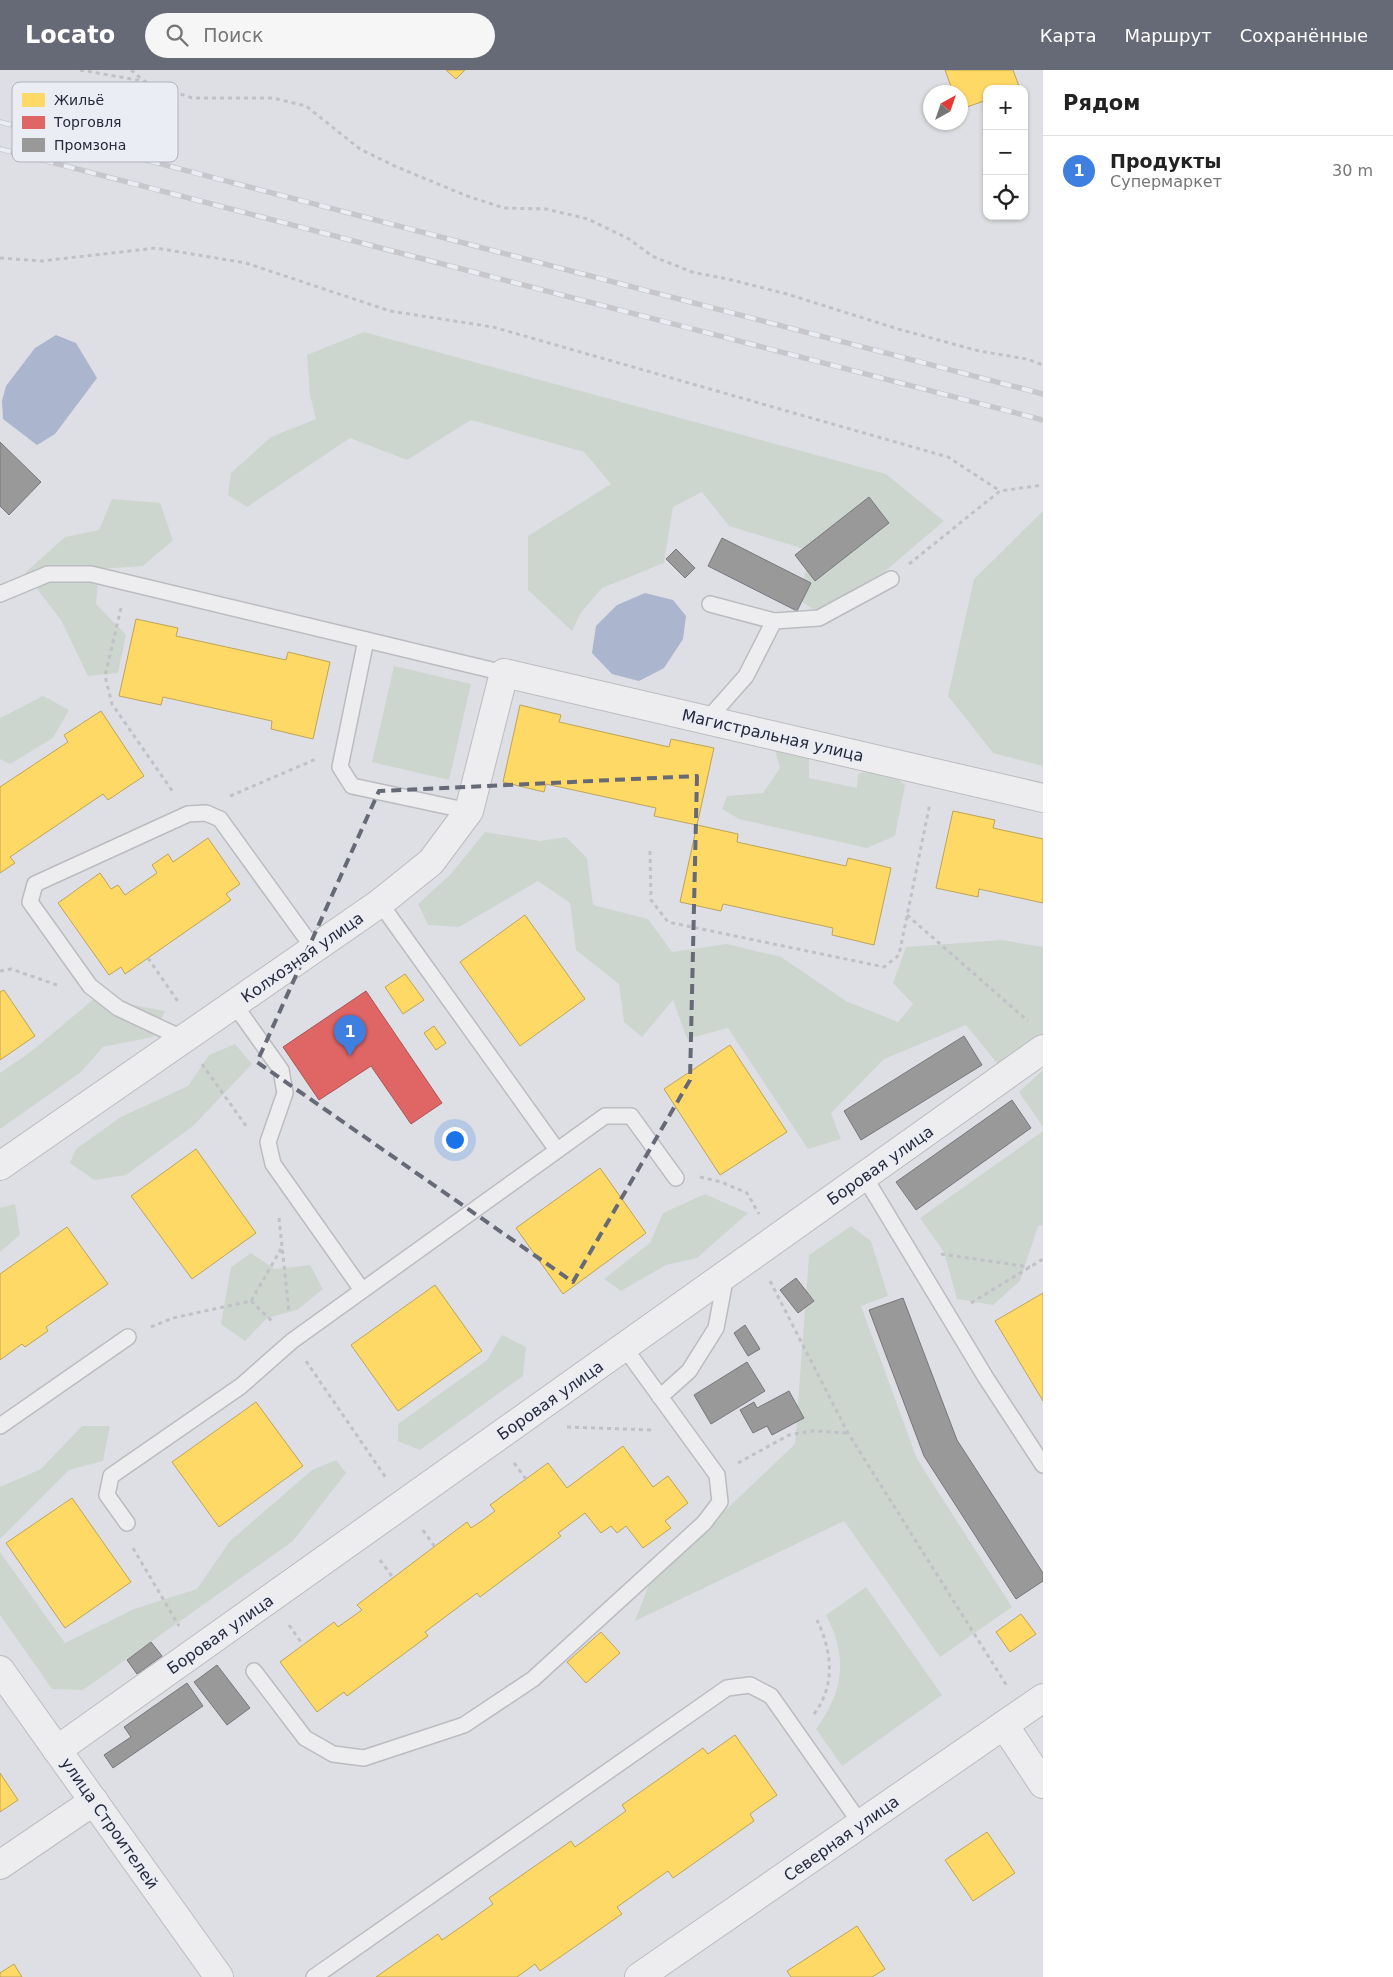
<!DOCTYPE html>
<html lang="ru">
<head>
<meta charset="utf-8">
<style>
  :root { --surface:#fff; --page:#f6f6f6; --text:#222; --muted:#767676; --line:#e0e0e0; --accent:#666976 }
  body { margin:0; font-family:"DejaVu Sans",sans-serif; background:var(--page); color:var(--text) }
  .controls { position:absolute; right:15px; top:15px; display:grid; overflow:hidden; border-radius:10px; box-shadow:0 1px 4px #0004 }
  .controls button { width:45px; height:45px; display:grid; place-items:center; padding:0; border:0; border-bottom:1px solid var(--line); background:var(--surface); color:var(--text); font:25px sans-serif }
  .compass { position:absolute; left:923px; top:15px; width:45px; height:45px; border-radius:50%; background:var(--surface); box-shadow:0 1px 4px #0004; rotate:40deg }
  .you { position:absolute; left:454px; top:1069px; width:18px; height:18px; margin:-12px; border:4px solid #fff; border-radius:50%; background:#1a73e8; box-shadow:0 0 0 8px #1a73e833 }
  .badge { display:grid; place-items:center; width:32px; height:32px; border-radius:50%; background:var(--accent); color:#fff; font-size:16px; font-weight:700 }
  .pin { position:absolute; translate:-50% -41px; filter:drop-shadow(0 1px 2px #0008) }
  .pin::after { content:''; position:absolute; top:26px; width:18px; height:15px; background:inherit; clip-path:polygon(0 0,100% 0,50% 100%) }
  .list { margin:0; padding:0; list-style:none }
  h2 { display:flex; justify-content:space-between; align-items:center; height:65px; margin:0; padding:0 20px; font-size:21px }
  h2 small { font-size:16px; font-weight:400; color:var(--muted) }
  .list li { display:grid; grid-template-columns:32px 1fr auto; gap:15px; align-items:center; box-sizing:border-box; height:70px; padding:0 20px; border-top:1px solid var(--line) }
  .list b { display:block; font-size:19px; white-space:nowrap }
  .list p { margin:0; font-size:16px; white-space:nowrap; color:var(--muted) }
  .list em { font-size:16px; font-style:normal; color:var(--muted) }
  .icon { flex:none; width:28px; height:28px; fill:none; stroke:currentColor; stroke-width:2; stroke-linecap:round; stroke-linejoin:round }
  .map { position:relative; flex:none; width:1043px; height:1907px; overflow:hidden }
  header { display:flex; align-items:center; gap:30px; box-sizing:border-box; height:70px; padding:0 25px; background:var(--accent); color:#fff }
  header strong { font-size:24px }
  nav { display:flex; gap:28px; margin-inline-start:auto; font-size:18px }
  .search { width:350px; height:45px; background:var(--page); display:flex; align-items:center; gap:12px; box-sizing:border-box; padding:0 18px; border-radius:28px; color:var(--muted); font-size:19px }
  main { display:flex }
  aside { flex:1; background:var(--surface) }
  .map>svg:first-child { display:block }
  .green { fill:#ccd6cf }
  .water { fill:#acb5ce }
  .homes { fill:#ffd966; stroke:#bea459 }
  .shops { fill:#e06666; stroke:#a85459 }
  .industry { fill:#999; stroke:#76777d }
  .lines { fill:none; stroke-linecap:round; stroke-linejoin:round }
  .lane-casing { stroke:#bbbcc0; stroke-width:18 }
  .street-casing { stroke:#bbbcc0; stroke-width:30 }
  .path { stroke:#c0c0c6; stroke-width:3; stroke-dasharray:4 4; stroke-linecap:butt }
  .lane { stroke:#ededf0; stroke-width:15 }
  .street { stroke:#ededf0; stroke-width:28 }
  .rail-casing { stroke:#c7c7cb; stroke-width:5.5 }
  .rail { stroke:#ebedf4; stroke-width:4; stroke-dasharray:11; stroke-linecap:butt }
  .marked { fill:none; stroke:#666976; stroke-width:4; stroke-dasharray:10 6; stroke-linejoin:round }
  .labels { text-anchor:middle; stroke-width:5; stroke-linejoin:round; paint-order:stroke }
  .street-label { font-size:16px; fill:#26293b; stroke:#ebedf4 }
  .key { fill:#ebedf4; stroke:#b0b2bc; stroke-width:1 }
  .key-label { font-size:14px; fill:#26293b }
</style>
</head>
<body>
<header>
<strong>Locato</strong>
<div class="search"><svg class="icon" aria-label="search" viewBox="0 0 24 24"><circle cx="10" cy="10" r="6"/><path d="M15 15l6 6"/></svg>Поиск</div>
<nav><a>Карта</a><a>Маршрут</a><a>Сохранённые</a></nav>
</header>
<main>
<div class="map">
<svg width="1043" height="1907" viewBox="0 0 1043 1907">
  <rect width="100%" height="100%" fill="#dedfe4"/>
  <g class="green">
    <polygon points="364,262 886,404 944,451 884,502 816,541 798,529 811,481 729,456 702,422 673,437 664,493 602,518 580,544 572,561 528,520 528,466 611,414 584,382 471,350 407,390 350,368 247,437 228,425 231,403 271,367 316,349 310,325 307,285"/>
    <polygon points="112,429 160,433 173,470 143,496 99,499 96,534 126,565 118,603 88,606 61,550 25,503 65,467 99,460"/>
    <polygon points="1043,441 1043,696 993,683 948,626 974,509"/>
    <polygon points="394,596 471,614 449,710 372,692"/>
    <polygon points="43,626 69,640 53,668 10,694 0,689 0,648"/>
    <polygon points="774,677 809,682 809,708 857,718 858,704 884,697 905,715 895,766 867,778 739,749 722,739 727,726 763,723 780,698"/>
    <polygon points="485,762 540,771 566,767 587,788 593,835 648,849 672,882 727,874 781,887 846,931 898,952 913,934 893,913 906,877 1002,870 1043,877 1043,968 1000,997 966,955 884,989 831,1043 841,1069 808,1079 728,958 687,969 673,930 642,967 624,952 619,914 576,880 570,833 538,811 459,857 428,855 418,834 450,805"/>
    <polygon points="95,928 165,941 153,967 103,977 81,1002 0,1059 0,1003 33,980"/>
    <polygon points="235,974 252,994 193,1056 126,1105 94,1110 70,1093 76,1079 121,1047 188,1016 209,985"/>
    <polygon points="1043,1000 1043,1057 1019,1022"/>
    <polygon points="1043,1061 1043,1155 1038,1156 1020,1211 993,1235 957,1229 944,1182 920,1148"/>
    <polygon points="705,1124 748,1143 697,1188 666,1195 621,1221 604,1209 650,1173 663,1143"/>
    <polygon points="15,1134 20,1165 0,1182 0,1138"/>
    <polygon points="851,1156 871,1171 888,1226 861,1236 917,1389 1012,1537 940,1587 844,1451 635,1551 650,1512 795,1374 809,1185"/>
    <polygon points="251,1183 275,1199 310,1195 323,1219 297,1240 267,1248 245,1271 221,1254 231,1197"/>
    <polygon points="502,1265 526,1277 523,1306 420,1380 398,1371 398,1354 487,1290"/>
    <polygon points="82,1356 110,1356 103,1391 69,1400 0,1469 0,1417 41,1399"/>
    <polygon points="336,1390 346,1403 293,1471 83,1620 52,1619 0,1545 0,1482 65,1573 134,1539 197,1519 230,1471 312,1400"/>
    <path d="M866 1517 942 1625 842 1696 816 1659C844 1621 848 1587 826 1545Z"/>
  </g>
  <g class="water">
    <polygon points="56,265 76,273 97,308 55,364 37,375 3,349 2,331 6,316 35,278"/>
    <polygon points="645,523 673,530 686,546 683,569 664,598 639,611 612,604 592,583 596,556 617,535"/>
  </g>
  <g class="homes">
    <polygon points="446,0 465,0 456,9"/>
    <polygon points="945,0 1013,0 1020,19 987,19 987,30 961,39 961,22 953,22"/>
    <polygon points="136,549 178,558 176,566 286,590 288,582 330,592 313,669 271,659 272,651 163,627 161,635 119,626"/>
    <polygon points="520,635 561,645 559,652 669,677 671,669 714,678 697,755 654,746 656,738 546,714 544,722 503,712"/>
    <polygon points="101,641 144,706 108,730 103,724 10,787 15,793 0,803 0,717 68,672 64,665"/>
    <polygon points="953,741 995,750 993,758 1043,769 1043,833 979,819 978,827 936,818"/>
    <polygon points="697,755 738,764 737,772 846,796 848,788 891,798 874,875 832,865 833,858 723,834 721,841 680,832"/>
    <polygon points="208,768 240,814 226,824 231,830 125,904 121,897 109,905 58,833 100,803 111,819 118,815 125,825 157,803 152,795 168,784 173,792"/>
    <polygon points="525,845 585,929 520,976 460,892"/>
    <polygon points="405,904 424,930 403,944 385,917"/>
    <polygon points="4,920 35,966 0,990 0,922"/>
    <polygon points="434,956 446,973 436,980 424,963"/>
    <polygon points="730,975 787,1062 720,1105 664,1019"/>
    <polygon points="196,1079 256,1163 192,1209 131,1126"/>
    <polygon points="600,1098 646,1163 563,1224 516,1158"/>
    <polygon points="67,1157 108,1214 46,1257 48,1261 25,1277 22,1274 0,1290 0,1204"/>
    <polygon points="435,1215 482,1281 398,1341 351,1275"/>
    <polygon points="1043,1223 1043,1331 995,1251"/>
    <polygon points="256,1332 303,1396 219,1457 172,1392"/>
    <polygon points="623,1376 653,1417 668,1406 688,1433 665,1451 671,1458 643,1478 626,1456 617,1463 611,1456 601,1463 585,1443 558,1463 561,1466 480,1527 477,1523 425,1562 428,1566 347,1626 344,1622 317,1642 280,1592 334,1552 338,1557 362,1540 357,1535 467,1452 471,1458 483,1450 495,1441 490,1435 548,1393 567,1418"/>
    <polygon points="72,1428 131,1512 65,1558 6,1473"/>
    <polygon points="1021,1544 1036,1564 1010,1582 996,1562"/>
    <polygon points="601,1562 620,1583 586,1613 567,1592"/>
    <polygon points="735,1665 777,1725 750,1744 754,1751 673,1808 668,1801 617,1837 622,1844 540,1901 535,1894 517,1907 376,1907 438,1864 442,1870 468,1852 493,1834 489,1828 571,1771 575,1777 626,1741 622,1735 703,1678 708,1684"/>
    <polygon points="0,1703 18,1730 0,1742"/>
    <polygon points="987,1762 1015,1803 973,1831 945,1790"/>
    <polygon points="857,1856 885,1899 872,1907 791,1907 787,1901"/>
    <polygon points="14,1894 22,1907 0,1907 0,1903"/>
  </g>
  <polygon class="shops" points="366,921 442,1033 411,1054 371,996 319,1030 283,977"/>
  <g class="industry">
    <polygon points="0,372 41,412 9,445 0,436"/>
    <polygon points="869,427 889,453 815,511 795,485"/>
    <polygon points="722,468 811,513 797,541 708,496"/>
    <polygon points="676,479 695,498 685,508 666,489"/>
    <polygon points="964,966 982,995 861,1070 844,1041"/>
    <polygon points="1012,1030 1031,1058 916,1140 896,1112"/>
    <polygon points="796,1208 814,1231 798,1243 780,1220"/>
    <polygon points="903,1228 957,1370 1043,1503 1043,1511 1016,1529 924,1386 869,1240"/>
    <polygon points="745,1255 760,1279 748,1286 734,1263"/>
    <polygon points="747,1292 765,1321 711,1354 694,1325"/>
    <polygon points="789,1321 804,1348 772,1365 767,1356 753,1363 740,1340 754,1332 757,1338"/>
    <polygon points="151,1572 162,1586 137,1604 127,1590"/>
    <polygon points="217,1595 250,1638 227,1655 194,1612"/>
    <polygon points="187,1613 203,1636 113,1698 104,1685 131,1667 124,1657"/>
  </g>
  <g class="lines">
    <g class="lane-casing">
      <g id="lane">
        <polyline points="0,524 48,504 91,504 504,603"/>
        <polyline points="710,534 774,551 819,548 891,509"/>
        <polyline points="366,570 340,697 352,716 469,741"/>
        <polyline points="707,650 746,606 774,551"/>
        <polyline points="380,833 557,1080"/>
        <polyline points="234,934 281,1000 285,1023 268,1072 273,1094 362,1220"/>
        <polyline points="184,969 118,938 90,916 30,832 35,814 188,744 206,743 220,749 314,879"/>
        <polyline points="864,1106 986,1308 1043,1395"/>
        <polyline points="660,1327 689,1301 716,1258 726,1205"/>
        <polyline points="0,1356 128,1267"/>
        <polyline points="127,1453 107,1425 111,1406 241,1316 292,1271 605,1046 631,1046 676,1108"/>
        <polyline points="254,1601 305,1668 333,1684 364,1688 464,1655 533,1609 704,1453 720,1432 717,1405 624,1277"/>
        <polyline points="314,1907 727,1618 750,1615 771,1626 861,1754"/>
      </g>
    </g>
    <g class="street-casing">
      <g id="street">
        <polyline points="0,1096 380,833 431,792 469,741 504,603 1043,728"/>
        <polyline points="0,1600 219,1907"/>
        <polyline points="1004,1655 1043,1714"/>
        <polyline points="57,1680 1043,979"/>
        <polyline points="0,1795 94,1731"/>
        <polyline points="639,1907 1043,1628"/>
      </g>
    </g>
    <g class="path">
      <polyline points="80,0 143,11"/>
      <polyline points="131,0 144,11 192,28 273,28 306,36 360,79 397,97 467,126 504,138 546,139 588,149 629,169 652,186 692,202 732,210 787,224 898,259 979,281 1027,289 1043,295"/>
      <polyline points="0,188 41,191 156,178 246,193 390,241 493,257 948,387 1000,421"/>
      <polyline points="909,494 1000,421 1043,415"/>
      <polyline points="121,538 105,606 112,634 173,722"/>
      <polyline points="230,726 316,689"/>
      <polyline points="650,781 651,830 668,852 884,897 899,885 930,733"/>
      <polyline points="907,845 1028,951"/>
      <polyline points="148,888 179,933"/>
      <polyline points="0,901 11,899 57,915"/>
      <polyline points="202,994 246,1056"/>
      <polyline points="700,1107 721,1112 747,1123 759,1144"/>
      <polyline points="279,1148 289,1242"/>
      <polyline points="941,1184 1030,1197"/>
      <polyline points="770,1211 848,1363 1007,1616"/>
      <polyline points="251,1231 274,1253"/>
      <polyline points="971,1233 1043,1189"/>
      <polyline points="151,1257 173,1248 251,1231 281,1179"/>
      <polyline points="306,1291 386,1408"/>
      <polyline points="567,1357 653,1360"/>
      <polyline points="514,1393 526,1409"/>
      <polyline points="738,1393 789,1365 812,1361 847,1363"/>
      <polyline points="423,1460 435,1477"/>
      <polyline points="133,1478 179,1556"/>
      <polyline points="380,1490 393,1508"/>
      <polyline points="289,1555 303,1575"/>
      <path d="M814 1644C836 1615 832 1581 817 1550"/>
    </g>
    <use href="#lane" class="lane"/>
    <use href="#street" class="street"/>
    <g class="rail-casing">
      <g id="rail">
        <polyline points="0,52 1043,324"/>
        <polyline points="0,79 1043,350"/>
      </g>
    </g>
    <use href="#rail" class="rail"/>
  </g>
  <path class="marked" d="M697 706 690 1010 573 1212 257 992 379 721Z"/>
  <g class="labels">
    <g class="street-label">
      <text transform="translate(773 665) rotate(13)" y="6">Магистральная улица</text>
      <text transform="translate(302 887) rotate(-35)" y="6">Колхозная улица</text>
      <text transform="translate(880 1095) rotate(-35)" y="6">Боровая улица</text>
      <text transform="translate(550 1330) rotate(-35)" y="6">Боровая улица</text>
      <text transform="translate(220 1564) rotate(-35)" y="6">Боровая улица</text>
      <text transform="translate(110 1753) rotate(55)" y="6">улица Строителей</text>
      <text transform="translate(841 1768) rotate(-35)" y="6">Северная улица</text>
    </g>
  </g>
  <rect x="12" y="12" width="166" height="80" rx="8" class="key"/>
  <rect x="22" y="23" width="23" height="14" fill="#ffd966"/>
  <rect x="22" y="46" width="23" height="13" fill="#e06666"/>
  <rect x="22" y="68" width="23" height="14" fill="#999"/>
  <g class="key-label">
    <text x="54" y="35">Жильё</text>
    <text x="54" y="57">Торговля</text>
    <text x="54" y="80">Промзона</text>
  </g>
</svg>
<div class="controls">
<button>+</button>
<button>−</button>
<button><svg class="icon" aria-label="locate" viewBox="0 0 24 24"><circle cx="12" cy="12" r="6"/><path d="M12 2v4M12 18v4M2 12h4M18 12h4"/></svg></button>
</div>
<svg class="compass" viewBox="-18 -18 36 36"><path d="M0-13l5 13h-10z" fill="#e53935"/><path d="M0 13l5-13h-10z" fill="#767676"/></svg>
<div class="you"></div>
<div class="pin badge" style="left:350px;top:986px;background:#3f7fe0">1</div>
</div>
<aside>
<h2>Рядом<small></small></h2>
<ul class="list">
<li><span class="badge" style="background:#3f7fe0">1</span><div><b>Продукты</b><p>Супермаркет</p></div><em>30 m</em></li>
</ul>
</aside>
</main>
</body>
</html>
